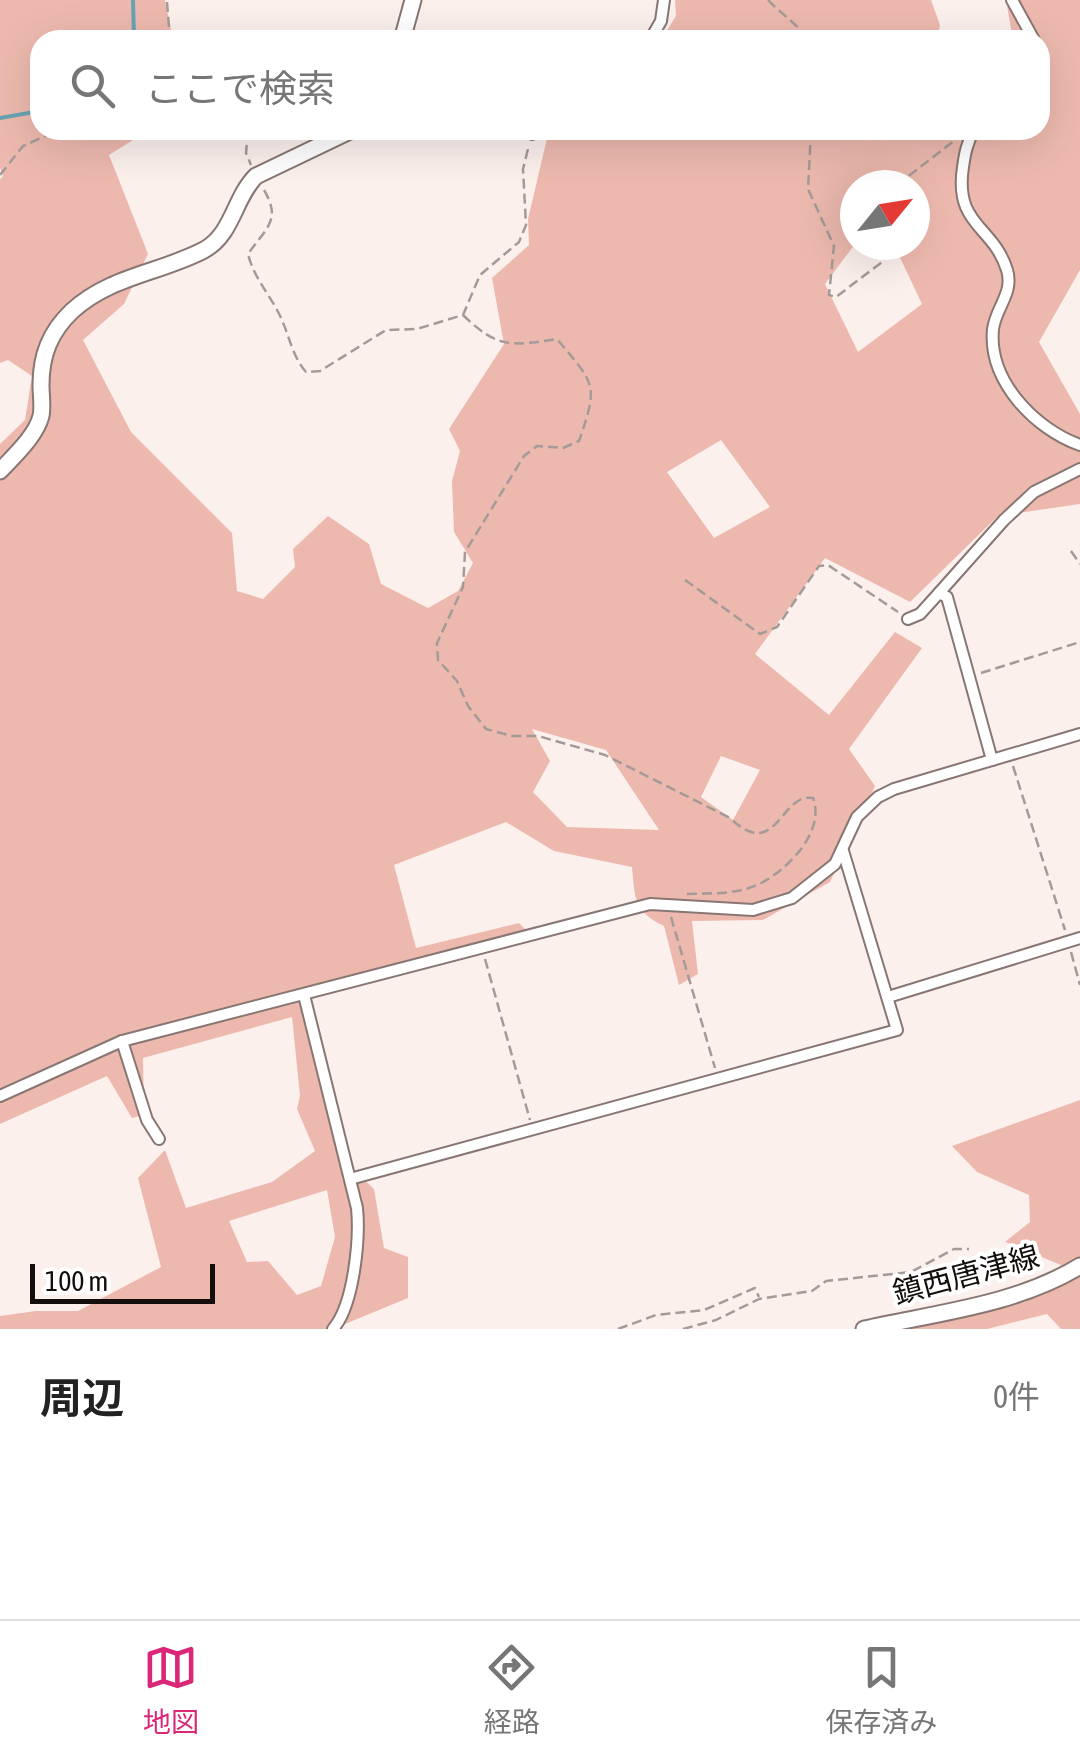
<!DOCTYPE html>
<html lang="ja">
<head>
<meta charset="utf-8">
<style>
  :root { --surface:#fff; --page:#f6f6f6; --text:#222; --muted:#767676; --line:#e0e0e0; --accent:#db2777 }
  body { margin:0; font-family:"Asap Condensed","Noto Sans JP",sans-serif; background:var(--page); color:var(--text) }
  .compass { position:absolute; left:840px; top:170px; width:90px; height:90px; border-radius:50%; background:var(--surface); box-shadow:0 10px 40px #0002; rotate:60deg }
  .scale { position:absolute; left:30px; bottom:25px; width:185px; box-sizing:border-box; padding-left:10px; border:5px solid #130d0b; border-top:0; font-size:28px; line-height:35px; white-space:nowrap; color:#130d0b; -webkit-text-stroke:8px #fff; paint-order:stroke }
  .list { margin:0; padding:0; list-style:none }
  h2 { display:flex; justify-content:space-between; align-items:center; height:130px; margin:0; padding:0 40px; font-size:42px }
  h2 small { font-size:32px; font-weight:400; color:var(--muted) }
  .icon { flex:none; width:55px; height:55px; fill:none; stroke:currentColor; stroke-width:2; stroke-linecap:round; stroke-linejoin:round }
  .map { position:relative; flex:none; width:1080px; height:1329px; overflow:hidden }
  .search { position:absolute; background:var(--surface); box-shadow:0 10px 40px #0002; left:30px; right:30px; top:30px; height:110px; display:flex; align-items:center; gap:25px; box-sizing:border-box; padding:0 35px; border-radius:30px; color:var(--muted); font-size:38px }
  .sheet { height:290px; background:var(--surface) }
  nav { display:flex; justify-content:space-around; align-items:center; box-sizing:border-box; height:140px; border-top:2px solid var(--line); background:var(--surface); font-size:28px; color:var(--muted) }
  nav a { display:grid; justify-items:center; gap:5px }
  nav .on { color:var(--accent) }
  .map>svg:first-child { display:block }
  .green { fill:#edb9ae; fill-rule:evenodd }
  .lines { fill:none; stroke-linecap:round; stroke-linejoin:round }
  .stream { stroke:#68a3b2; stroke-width:4 }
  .street-casing { stroke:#887672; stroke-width:14 }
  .secondary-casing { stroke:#887672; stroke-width:19 }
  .path { stroke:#a49a98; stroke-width:2.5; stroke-dasharray:10 5; stroke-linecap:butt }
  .street { stroke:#fff; stroke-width:10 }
  .secondary { stroke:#fff; stroke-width:15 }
  .labels { text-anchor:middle; stroke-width:8; stroke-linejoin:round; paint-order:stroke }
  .street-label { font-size:30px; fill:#130d0b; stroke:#fff }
</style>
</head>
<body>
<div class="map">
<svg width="1080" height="1329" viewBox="0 0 1080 1329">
  <rect width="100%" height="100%" fill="#fcf0ed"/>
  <g class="green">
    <path d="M0 0H165L173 40H40V130H149L109 155 148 254 124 304 83 340 131 432 232 533 237 591 263 599 295 567 293 549 328 516 369 544 381 584 428 608 458 591 473 563 454 532 452 481 460 451 449 429 504 344 492 278 529 245 528 219 549 130H1040V40H1013L1006 0H1080V270L1039 342 1080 414V504L998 516 910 602 825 558 755 654 829 715 895 632 922 648 849 749 875 786 830 882 763 920 692 921 698 974 679 985 664 926C633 911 635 898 632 867L554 851 506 822 394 865 416 948 519 923 526 930 482 952 304 991 344 1161 374 1189 384 1248 408 1257V1298L333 1329H0V1316L36 1311H78L161 1267 138 1178 165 1150 186 1208 272 1182 315 1151 297 1109 300 1096 292 1017 143 1058 144 1115 132 1118 107 1076 0 1124V444L25 420 32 376 8 360 0 363V179L3 176 0 168ZM855 185H915V245H894L922 304 858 352 825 284 855 244ZM721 440 770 507 714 538 667 472ZM532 729 606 750 659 830 567 827 533 792 550 761ZM721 756 760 770 733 820 701 797ZM327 1190 335 1237 321 1286 297 1295 268 1261 247 1262 229 1221Z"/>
    <polygon points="675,0 931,0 940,25 937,40 661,40 676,16"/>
    <polygon points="1080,1100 1080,1329 1061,1329 1047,1314 987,1329 896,1329 1025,1302 1061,1265 1005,1242 1030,1222 1029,1195 977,1172 952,1146"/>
  </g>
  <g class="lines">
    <g class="stream">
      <polyline points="133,0 134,40"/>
      <polyline points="0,118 40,111"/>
    </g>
    <g class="street-casing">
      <g id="street">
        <polyline points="1012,0 1034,40"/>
        <polyline points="650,40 661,21 664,0"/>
        <path d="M974 130C967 143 965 153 963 167 954 226 993 225 1007 270 1014 293 996 307 993 329 988 381 1035 429 1080 445"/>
        <polyline points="532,134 535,130"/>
        <polyline points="939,593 1004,520 1034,492 1080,469"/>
        <polyline points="908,619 920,614 939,593 947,597 992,760"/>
        <path d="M304 995 357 1208C360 1239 354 1305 333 1329"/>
        <polyline points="888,997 1080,938"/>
        <polyline points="122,1041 147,1120 159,1139"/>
        <polyline points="0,1096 122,1041 650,904 753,910 792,898 835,864 857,817 878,797 894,789 1080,734"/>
        <polyline points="350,1179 897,1030 843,851"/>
      </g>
    </g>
    <g class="secondary-casing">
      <g id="secondary">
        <polyline points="402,40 413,0"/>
        <path d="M0 471C14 456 36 436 41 416 43 407 41 395 41 385 41 355 50 332 72 311 110 276 160 273 204 250 233 234 234 198 256 176L352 130"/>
        <path d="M864 1329C936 1313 1016 1305 1080 1266"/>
      </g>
    </g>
    <g class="path">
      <path d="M768 0C779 12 801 27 808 40"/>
      <polyline points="167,2 170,40"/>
      <polyline points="248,130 246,153 251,165"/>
      <polyline points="811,130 808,189 834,246 829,295 836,297 882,262 890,245"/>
      <polyline points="0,175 23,146 59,130"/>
      <polyline points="897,185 959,137"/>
      <path d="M264 190C282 220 266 228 248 254 254 279 272 297 282 320 290 339 293 357 306 372L320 371 386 330 417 329 463 315 480 275 519 242 526 225 523 169 529 145"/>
      <path d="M463 315C498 349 511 346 557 339 595 385 599 383 579 441L563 448 537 446 524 456 465 552 463 587 437 643 438 660 457 681 468 706 486 729 512 736H538L605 755 730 818C777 863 780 792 813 798 826 832 786 872 757 885 735 895 708 893 685 894"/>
      <polyline points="1071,551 1080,564"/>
      <polyline points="685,580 760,634 777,627 819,566 828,565 898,612"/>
      <polyline points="981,673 1080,642"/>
      <polyline points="1013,766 1065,930"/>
      <polyline points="671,917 715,1068"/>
      <polyline points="1071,952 1080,985"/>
      <polyline points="485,959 530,1120"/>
      <polyline points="618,1329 656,1315 704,1310 755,1288 759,1297"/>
      <polyline points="683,1329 716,1320 759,1299 812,1291 826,1281 911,1272 954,1249 969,1249"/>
    </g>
    <use href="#street" class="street"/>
    <use href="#secondary" class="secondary"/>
  </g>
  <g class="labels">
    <g class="street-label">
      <text transform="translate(966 1275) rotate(-15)" y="10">鎮西唐津線</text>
    </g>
  </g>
</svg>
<svg class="compass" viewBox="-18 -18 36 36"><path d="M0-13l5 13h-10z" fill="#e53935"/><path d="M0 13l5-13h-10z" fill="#767676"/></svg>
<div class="scale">100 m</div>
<div class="search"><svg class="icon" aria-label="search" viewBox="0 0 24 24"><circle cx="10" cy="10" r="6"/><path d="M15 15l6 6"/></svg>ここで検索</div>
</div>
<section class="sheet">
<h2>周辺<small>0件</small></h2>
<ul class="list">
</ul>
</section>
<nav>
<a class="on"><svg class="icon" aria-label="map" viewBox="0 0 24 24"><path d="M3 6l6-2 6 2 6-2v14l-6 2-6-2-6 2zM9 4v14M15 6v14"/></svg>地図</a>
<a><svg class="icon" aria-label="directions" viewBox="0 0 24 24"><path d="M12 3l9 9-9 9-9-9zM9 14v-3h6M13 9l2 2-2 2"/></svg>経路</a>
<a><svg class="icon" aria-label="saved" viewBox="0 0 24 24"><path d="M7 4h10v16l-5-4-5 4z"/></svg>保存済み</a>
</nav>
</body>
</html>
